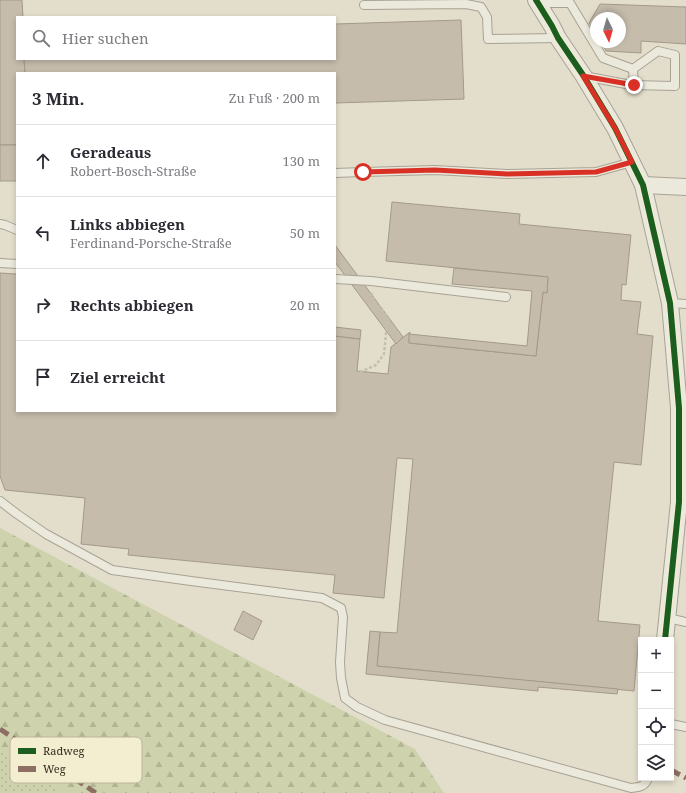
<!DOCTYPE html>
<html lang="de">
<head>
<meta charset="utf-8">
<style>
  :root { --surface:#fff; --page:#f2f2f3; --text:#2b2b33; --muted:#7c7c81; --line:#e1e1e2 }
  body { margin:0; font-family:"Noto Serif",serif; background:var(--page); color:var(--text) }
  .controls { position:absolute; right:12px; bottom:12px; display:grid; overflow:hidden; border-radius:0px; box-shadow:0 2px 6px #0003 }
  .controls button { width:36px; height:36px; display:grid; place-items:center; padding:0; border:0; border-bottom:1px solid var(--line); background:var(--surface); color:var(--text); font:20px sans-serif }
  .compass { position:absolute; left:590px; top:12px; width:36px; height:36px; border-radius:50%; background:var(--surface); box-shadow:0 2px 6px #0003; rotate:175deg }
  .stop { position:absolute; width:12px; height:12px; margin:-9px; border:3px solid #d93025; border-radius:50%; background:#fff }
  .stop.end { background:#d93025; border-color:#fff; box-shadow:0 1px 4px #0008 }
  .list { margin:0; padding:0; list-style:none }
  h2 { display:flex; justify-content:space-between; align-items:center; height:52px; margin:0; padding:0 16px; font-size:17px }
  h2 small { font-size:13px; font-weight:400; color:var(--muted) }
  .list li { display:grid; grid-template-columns:26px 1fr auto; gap:12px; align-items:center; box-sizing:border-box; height:72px; padding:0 16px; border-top:1px solid var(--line) }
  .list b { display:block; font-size:15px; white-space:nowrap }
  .list p { margin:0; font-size:13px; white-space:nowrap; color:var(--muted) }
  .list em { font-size:13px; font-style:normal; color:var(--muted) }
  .icon { flex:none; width:22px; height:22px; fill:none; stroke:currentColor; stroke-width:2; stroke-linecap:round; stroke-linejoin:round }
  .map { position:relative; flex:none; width:686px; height:793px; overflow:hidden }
  .search { position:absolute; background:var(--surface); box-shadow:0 2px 6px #0003; left:16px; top:16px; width:320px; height:44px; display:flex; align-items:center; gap:10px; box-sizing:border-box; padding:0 14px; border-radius:0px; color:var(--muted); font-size:15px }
  .panel { position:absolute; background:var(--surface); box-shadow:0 2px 6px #0003; left:16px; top:72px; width:320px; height:340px; border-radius:0px }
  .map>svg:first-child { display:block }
  .grass { fill:url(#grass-dots) }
  .forest { fill:url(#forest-firs) }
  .building { fill:#c6bcac; stroke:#a39a8a }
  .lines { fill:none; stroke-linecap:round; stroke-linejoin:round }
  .service-casing { stroke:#a8a294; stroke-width:10 }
  .minor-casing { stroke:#a8a294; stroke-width:18 }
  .path { stroke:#c3bfb3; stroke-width:2.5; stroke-dasharray:3 2; stroke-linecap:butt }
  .service { stroke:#ebe8dc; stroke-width:8 }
  .minor { stroke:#ebe8dc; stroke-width:16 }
  .quiet { stroke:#8d6e63; stroke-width:5; stroke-dasharray:10 5; stroke-linecap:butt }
  .cycleway-casing { stroke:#f4eed0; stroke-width:8 }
  .cycleway { stroke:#1b5e20; stroke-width:6 }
  .route { stroke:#d93025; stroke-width:5 }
  .key { fill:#f4eed0; stroke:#bbb49a; stroke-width:1 }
  .key-label { font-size:11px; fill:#352b1d }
</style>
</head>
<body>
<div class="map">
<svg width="686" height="793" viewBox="0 0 686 793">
  <defs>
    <pattern id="grass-dots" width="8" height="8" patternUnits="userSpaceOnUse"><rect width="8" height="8" fill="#cfd3ad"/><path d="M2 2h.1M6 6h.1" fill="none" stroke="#b2b594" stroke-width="1.8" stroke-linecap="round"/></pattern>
    <pattern id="forest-firs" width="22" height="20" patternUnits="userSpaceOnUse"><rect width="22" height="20" fill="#cfd3ad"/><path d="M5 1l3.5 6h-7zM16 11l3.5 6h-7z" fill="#b2b594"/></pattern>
  </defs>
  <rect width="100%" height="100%" fill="#e3decb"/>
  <polygon class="grass" points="0,751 55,786 62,793 0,793"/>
  <polygon class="forest" points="0,528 415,749 444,793 62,793 55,786 0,751"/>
  <g class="building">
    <polygon points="0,0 22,0 23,17 17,17 17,59 24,59 25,73 17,73 17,145 0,145"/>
    <polygon points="600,4 686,7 686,44 641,41 641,53 606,51 601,42 620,42 620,18 596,18 596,34 589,23"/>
    <polygon points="461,20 464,99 335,103 335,73 25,73 24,59 335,59 335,24"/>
    <rect x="0" y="145" width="17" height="36"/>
    <polygon points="392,202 520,214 519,224 631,235 626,285 622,284 621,300 641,302 637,334 653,336 641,465 614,462 598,621 640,625 634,691 377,666 380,632 397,633 413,459 397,458 384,598 333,593 335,575 128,555 129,549 81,544 85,498 5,490 0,476 0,273 17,274 17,411 335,411 335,336 360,339 357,371 388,374 391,347 410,332 409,343 536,356 543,292 547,293 548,277 386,261"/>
    <polygon points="335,245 403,337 396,344 335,262"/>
    <polygon points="454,268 548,277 547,293 543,292 536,356 409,343 409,334 527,346 532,291 452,284"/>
    <polygon points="335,327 361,330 360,339 335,336"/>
    <polygon points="243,611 262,621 253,640 234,630"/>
    <polygon points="370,631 380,632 377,666 618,689 617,694 538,687 538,691 366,674"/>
  </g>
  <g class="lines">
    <g class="service-casing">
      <g id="service">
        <polyline points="538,3 570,3 603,58 633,69"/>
        <polyline points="364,5 466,4 481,7 487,17 488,39 558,38"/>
        <polyline points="584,76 631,85 675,86 675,55 658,51 633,69 634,85"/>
        <polyline points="335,173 363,172 435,170 507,174 596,172 632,162"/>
        <polyline points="0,224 5,225 17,230"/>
        <polyline points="0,263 17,264"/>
        <polyline points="335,279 371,281 506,297"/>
        <polyline points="670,303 686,304"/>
        <path d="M0 501 17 514 46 534 112 570 191 581 322 598 341 608 343 617 340 662 341 678 345 698 357 707 385 720 631 788C639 787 645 787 648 778"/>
        <polyline points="668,618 686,622"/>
        <polyline points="671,724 686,727"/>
      </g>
    </g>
    <g class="minor-casing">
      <g id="minor">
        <polyline points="536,0 552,26 558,38 583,75 615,128 643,185 670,303 679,408 679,502 665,640"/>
        <polyline points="643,185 686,187"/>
      </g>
    </g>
    <polyline class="path" points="360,372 376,365 384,354 386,333 388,319 384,312 374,301 371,292"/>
    <use href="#service" class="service"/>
    <use href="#minor" class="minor"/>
    <g class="quiet">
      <polyline points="0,729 96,793"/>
      <polyline points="671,770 686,778"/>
    </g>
    <g class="cycleway-casing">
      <polyline id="cycleway" points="536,0 552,26 558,38 583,75 615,128 643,185 670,303 679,408 679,502 665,640"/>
    </g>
    <use href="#cycleway" class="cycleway"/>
  </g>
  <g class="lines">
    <polyline class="route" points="363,172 435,170 507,174 596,172 632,162 615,128 583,76 634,85"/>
  </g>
  <rect x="10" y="737" width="132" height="46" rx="6" class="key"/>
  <rect x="18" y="748" width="18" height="6" fill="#1b5e20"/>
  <rect x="18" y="766" width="18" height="6" fill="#8d6e63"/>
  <g class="key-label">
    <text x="43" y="755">Radweg</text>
    <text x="43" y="773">Weg</text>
  </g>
</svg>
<div class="controls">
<button>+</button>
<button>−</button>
<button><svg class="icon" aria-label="locate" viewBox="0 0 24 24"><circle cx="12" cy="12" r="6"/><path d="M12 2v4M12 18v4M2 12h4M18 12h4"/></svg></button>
<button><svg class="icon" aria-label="layers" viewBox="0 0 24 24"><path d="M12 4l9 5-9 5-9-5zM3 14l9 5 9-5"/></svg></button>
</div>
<svg class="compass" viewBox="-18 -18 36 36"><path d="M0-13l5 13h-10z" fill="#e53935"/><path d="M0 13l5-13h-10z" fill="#7c7c81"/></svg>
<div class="stop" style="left:363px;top:172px"></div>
<div class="stop end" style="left:634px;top:85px"></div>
<div class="search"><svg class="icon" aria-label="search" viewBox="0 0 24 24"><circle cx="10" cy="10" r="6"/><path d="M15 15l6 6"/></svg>Hier suchen</div>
<section class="panel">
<h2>3 Min.<small>Zu Fuß · 200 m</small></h2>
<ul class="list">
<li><svg class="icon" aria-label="ahead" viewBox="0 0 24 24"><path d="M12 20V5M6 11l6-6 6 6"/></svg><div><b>Geradeaus</b><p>Robert-Bosch-Straße</p></div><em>130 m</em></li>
<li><svg class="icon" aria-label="left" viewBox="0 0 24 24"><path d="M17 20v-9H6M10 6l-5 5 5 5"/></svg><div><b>Links abbiegen</b><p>Ferdinand-Porsche-Straße</p></div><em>50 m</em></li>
<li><svg class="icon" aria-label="right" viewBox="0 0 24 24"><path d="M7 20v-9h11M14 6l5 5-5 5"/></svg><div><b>Rechts abbiegen</b></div><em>20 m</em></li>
<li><svg class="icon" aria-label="arrive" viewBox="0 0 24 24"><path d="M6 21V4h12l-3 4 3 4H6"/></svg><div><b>Ziel erreicht</b></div></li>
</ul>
</section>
</div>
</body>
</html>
